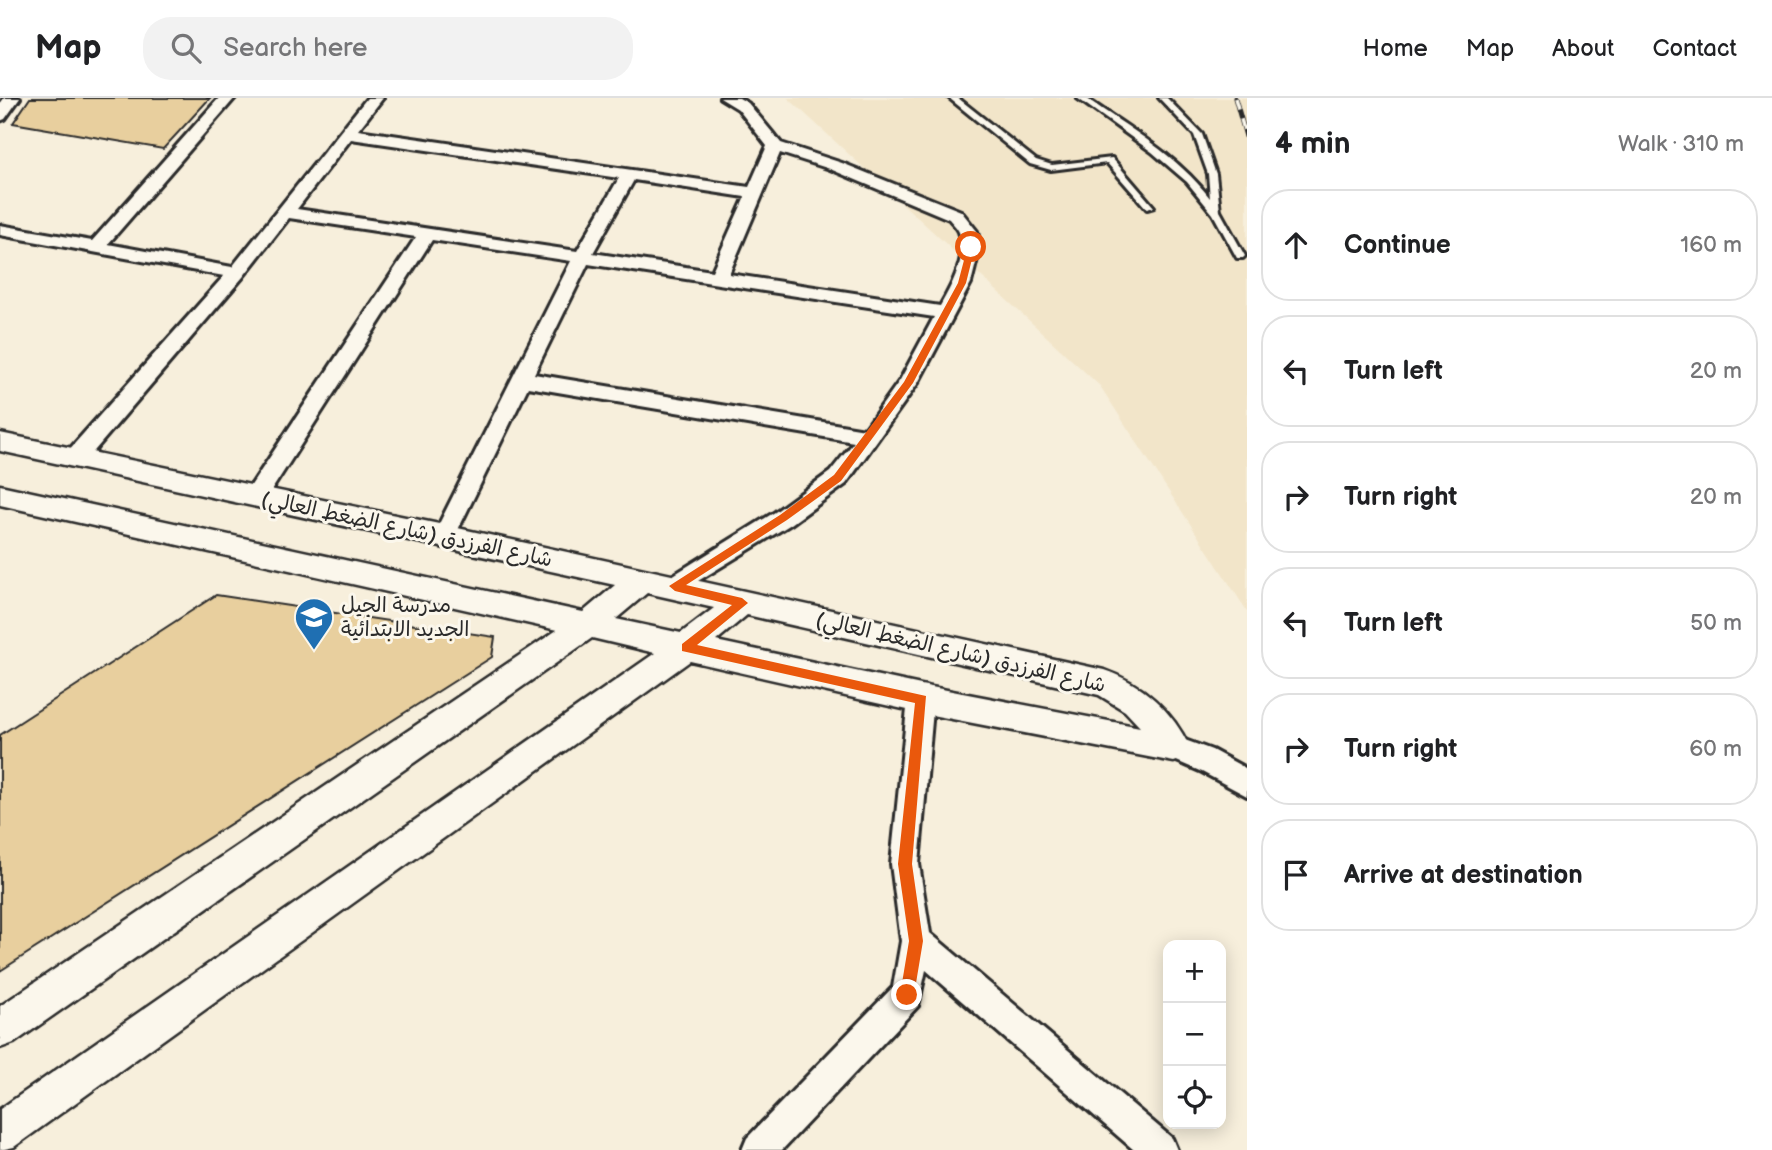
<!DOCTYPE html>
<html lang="en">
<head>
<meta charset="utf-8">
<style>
  :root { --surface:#fff; --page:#f2f2f2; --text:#202124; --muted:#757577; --line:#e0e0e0 }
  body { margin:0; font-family:"Balsamiq Sans","Playpen Sans Arabic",sans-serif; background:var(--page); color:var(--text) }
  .controls { position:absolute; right:21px; bottom:21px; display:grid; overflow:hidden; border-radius:14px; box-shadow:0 4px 18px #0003 }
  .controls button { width:63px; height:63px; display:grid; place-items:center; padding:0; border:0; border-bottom:2px solid var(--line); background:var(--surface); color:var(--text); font:35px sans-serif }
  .stop { position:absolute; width:21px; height:21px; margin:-16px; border:5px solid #ea580c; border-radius:50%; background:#fff }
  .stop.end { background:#ea580c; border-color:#fff; box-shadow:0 2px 7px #0008 }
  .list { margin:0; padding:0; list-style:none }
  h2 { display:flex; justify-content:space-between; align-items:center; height:91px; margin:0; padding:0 28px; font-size:30px }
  h2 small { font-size:23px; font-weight:400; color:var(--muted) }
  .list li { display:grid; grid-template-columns:46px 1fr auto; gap:21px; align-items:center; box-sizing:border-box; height:112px; margin:0 14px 14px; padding:0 14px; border:2px solid var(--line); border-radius:28px }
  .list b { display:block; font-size:26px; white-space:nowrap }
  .list em { font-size:23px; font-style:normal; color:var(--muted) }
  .icon { flex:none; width:38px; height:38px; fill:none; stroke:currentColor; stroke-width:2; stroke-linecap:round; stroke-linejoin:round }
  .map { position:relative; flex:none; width:1247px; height:1052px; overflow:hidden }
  header { display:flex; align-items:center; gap:42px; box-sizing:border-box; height:98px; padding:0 35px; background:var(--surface); border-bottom:2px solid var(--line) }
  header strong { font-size:33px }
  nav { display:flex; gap:38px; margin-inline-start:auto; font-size:24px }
  .search { width:490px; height:63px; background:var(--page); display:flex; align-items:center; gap:18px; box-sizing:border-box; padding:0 24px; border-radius:28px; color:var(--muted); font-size:26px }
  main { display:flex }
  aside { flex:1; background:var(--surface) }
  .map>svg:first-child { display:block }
  .built { fill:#f2e5c9 }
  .building { fill:#e8cf9e; stroke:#2b2b2b; stroke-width:2 }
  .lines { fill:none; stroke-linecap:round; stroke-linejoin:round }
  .service-casing { stroke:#2b2b2b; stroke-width:6 }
  .minor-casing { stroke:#2b2b2b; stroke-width:6 }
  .tertiary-casing { stroke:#2b2b2b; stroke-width:5 }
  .service { fill:#fbf7ec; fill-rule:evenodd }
  .minor { fill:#fbf7ec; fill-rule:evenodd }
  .tertiary { fill:#fbf7ec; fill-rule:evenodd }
  .rail-casing { stroke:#2b2b2b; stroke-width:5 }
  .rail { stroke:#fbf7ec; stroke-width:3.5; stroke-dasharray:11; stroke-linecap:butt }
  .route { fill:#ea580c }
  .labels { text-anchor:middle; stroke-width:6; stroke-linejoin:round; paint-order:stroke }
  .street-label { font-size:21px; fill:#2b2b2b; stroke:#fbf7ec }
  .poi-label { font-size:21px; fill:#2b2b2b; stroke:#fbf7ec; text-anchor:start }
</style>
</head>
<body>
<header>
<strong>Map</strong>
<div class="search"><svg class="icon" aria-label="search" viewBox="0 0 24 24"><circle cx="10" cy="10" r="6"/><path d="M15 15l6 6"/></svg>Search here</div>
<nav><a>Home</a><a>Map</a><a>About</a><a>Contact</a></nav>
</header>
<main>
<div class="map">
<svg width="1247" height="1052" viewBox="0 0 1247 1052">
  <rect width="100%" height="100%" fill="#f7efdc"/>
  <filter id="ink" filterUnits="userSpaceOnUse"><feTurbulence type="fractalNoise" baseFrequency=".0143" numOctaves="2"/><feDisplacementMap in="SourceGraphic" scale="14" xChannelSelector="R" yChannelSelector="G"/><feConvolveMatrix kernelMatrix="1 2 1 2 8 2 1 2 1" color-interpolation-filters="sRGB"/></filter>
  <g filter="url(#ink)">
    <polygon class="built" points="788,0 1247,0 1247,513 1100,288"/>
    <g class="building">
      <polygon points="30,0 210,0 163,51 13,25"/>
      <polygon points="216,497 495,539 492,559 0,873 0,637"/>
    </g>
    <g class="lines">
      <g class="service-casing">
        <g id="service">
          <polygon points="949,0 958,0 1036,62 1052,67 1112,60 1154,109 1147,111 1107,65 1051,72 1030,66"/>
          <path d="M1077 0H1086C1129 30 1178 58 1210 100L1208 76 1194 37 1159 0H1167L1202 36 1216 76 1220 113 1245 158 1243 160H1237L1213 116 1187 84 1152 54Z"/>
        </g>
      </g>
      <g class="minor-casing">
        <g id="minor">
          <polygon points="4,0 20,0 5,21 0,23 0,6"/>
          <path d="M219 0H235L108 146 232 169 367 0H383L358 32 749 89 767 48 738 11 720 0H739L748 5 781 45 842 65 961 113 977 133 980 149 971 185 918 285 846 386 791 426 675 497 667 495 663 488 667 481 775 414 830 374 854 344 528 289 452 444 444 447 436 444 433 438 571 163 432 142 264 404 256 406 248 404 245 398 248 392 416 139 289 120 243 179 83 366 75 368 67 366 64 360 67 354 224 178 0 137V127L92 143ZM351 41 619 80 577 153 297 111ZM780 55 830 71 949 121C952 125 957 129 959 134 969 156 951 189 940 208L729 176ZM634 82 745 99 712 173 593 155ZM588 166 934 219 900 282 865 331 534 276Z"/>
          <polygon points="921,590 930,593 934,601 919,766 930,835 1172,1040 1177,1052 1134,1052 926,872 918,908 782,1052 742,1052 747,1040 893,889 901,843 891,766 908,601 912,593"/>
          <polygon points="1174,638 1212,652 1247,671 1247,698 1202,674 1165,658 1161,650 1165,642"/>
        </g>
      </g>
      <g class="tertiary-casing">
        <path id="tertiary" d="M0 335 444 427 1104 572C1142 585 1173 613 1190 650L1185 660 1174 664 921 615 690 563 14 1049 0 1052V1011L655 555 592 540 14 945 0 950V908L557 532 0 407V387L583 514 615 487 0 353ZM647 495 714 510 681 535 616 521ZM747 517 1099 597 1125 613 1140 629 921 587 716 543Z"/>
      </g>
      <use href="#service" class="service"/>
      <use href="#minor" class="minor"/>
      <use href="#tertiary" class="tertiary"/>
      <g class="rail-casing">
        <polyline id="rail" points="1235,0 1247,42"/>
      </g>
      <use href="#rail" class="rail"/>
    </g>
  </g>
  <polygon class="route" points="968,147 975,149 966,185 913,285 841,383 787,422 686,487 742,500 748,505 697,547 926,598 912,766 923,843 914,897 912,902 907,904 902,902 900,897 909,843 898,766 915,605 682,553 682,546 732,507 675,493 669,488 780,417 834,377 904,284 958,185"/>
  <defs>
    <g id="school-pin" transform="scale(2.0125)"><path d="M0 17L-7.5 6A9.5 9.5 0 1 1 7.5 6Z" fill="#1f6fb2" stroke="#fbf7ec"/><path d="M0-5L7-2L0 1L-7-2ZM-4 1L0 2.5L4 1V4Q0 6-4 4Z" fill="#fff"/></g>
  </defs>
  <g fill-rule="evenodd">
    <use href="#school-pin" x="314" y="519"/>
  </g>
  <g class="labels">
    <g class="street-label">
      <text transform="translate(407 431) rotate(12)" y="7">شارع الفرزدق (شارع الضغط العالي)</text>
      <text transform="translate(961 554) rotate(13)" y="7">شارع الفرزدق (شارع الضغط العالي)</text>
    </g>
    <g class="poi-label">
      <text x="341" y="514">مدرسة الجيل<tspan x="341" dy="24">الجديد الابتدائية</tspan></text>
    </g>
  </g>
</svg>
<div class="controls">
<button>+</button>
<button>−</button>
<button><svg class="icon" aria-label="locate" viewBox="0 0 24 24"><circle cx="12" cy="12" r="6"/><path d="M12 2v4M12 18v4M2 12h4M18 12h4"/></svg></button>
</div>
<div class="stop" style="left:971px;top:149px"></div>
<div class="stop end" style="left:907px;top:897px"></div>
</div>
<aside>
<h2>4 min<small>Walk · 310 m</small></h2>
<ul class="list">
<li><svg class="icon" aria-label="ahead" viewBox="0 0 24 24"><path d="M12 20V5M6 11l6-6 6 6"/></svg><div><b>Continue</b></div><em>160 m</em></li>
<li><svg class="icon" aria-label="left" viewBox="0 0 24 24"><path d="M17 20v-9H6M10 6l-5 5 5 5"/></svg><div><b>Turn left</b></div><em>20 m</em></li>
<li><svg class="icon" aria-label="right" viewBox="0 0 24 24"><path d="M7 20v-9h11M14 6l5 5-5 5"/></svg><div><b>Turn right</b></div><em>20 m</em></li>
<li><svg class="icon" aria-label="left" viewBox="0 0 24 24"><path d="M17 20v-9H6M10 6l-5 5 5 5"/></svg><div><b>Turn left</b></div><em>50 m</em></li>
<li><svg class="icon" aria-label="right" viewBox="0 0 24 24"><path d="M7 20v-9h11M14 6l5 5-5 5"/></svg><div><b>Turn right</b></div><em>60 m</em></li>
<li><svg class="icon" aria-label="arrive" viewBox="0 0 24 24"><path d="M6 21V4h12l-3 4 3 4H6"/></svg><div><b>Arrive at destination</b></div></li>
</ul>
</aside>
</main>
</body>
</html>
